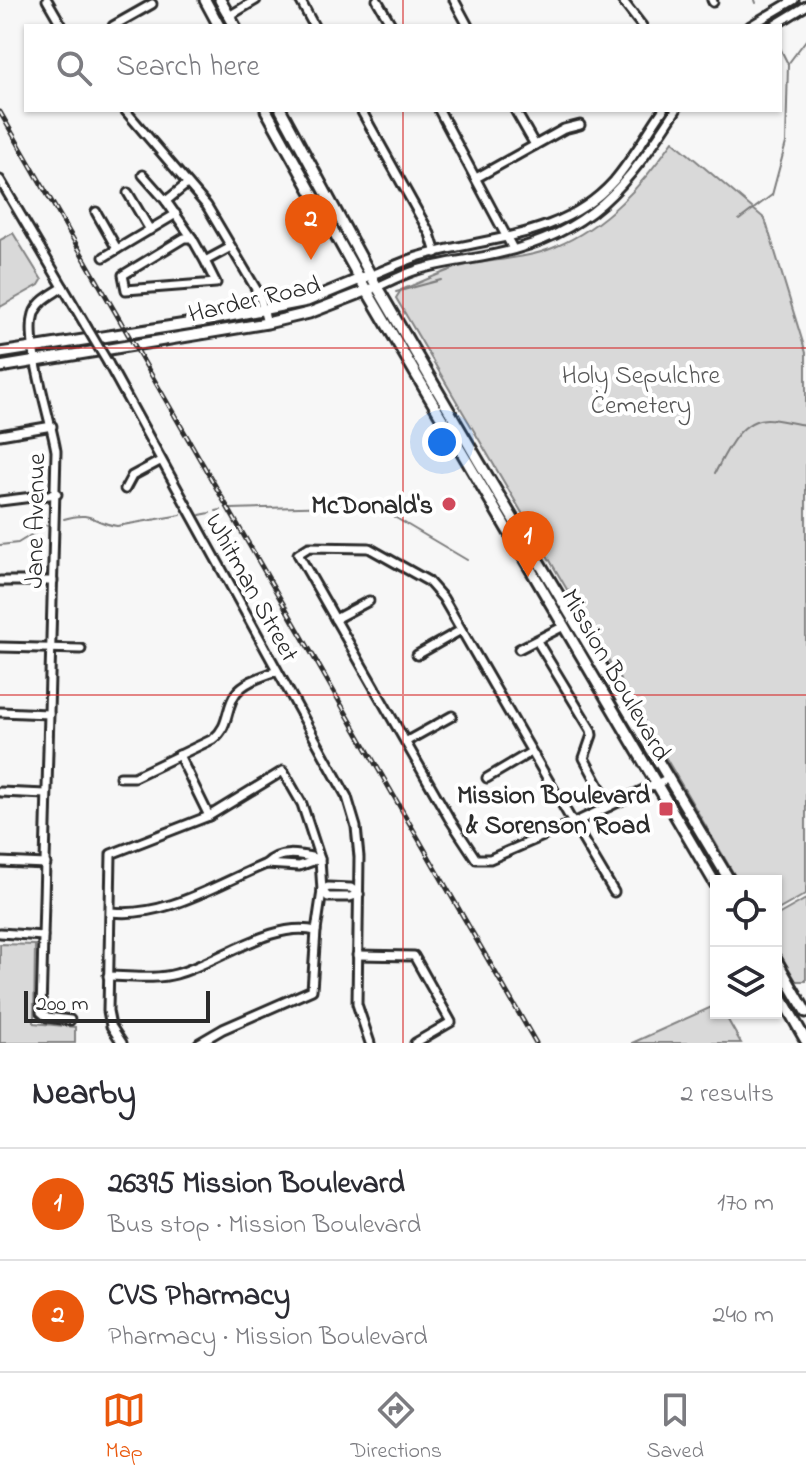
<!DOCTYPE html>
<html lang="en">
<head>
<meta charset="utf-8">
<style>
  :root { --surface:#fff; --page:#f7f7f7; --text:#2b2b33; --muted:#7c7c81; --line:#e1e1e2; --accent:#ea580c }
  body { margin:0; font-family:"Indie Flower",sans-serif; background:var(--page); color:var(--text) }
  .controls { position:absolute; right:24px; bottom:24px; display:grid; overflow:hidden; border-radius:0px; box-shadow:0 2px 6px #0004 }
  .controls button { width:72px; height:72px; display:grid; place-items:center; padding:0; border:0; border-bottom:2px solid var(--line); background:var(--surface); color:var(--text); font:40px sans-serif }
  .scale { position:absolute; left:24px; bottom:20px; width:186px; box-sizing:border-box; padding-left:8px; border:4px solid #2b2b2b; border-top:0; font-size:22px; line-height:28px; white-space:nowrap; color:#2b2b2b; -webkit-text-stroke:6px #fff; paint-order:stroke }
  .you { position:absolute; left:442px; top:442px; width:28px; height:28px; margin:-20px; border:6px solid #fff; border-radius:50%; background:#1a73e8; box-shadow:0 0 0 12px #1a73e833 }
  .badge { display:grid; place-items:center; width:52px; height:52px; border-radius:50%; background:var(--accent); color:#fff; font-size:26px; font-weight:700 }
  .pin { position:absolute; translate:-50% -66px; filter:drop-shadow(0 2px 4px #0008) }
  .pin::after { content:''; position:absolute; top:42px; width:28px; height:24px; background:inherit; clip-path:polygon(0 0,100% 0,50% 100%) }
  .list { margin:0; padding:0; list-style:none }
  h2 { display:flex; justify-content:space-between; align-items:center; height:104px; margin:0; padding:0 32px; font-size:34px }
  h2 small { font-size:26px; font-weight:400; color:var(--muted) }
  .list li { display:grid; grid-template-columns:52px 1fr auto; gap:24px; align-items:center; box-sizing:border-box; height:112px; padding:0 32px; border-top:2px solid var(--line) }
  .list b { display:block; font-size:30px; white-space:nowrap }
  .list p { margin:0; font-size:26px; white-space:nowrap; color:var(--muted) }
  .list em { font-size:26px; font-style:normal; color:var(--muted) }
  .icon { flex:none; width:44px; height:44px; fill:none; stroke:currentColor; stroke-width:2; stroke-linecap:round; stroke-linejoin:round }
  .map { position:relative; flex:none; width:806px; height:1043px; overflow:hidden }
  .search { position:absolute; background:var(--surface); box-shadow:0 2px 6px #0004; left:24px; right:24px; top:24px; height:88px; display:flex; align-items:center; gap:20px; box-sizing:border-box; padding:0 28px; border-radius:0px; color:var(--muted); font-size:30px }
  .sheet { height:328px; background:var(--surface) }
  nav { display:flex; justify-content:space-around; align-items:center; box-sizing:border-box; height:112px; border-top:2px solid var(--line); background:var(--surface); font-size:22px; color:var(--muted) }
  nav a { display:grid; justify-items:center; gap:4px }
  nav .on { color:var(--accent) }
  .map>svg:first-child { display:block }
  .green { fill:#d9d9d9; stroke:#828282; stroke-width:2 }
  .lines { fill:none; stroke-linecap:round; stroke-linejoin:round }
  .stream { stroke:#7b7b7b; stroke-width:2 }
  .minor-casing { stroke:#2b2b2b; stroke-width:13 }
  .major-casing { stroke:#2b2b2b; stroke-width:15 }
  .minor { stroke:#fff; stroke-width:7 }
  .major { stroke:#fff; stroke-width:9 }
  .rail-casing { stroke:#2b2b2b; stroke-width:5 }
  .rail { stroke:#fff; stroke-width:2; stroke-dasharray:6; stroke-linecap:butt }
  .minor-bridge-casing { stroke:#2b2b2b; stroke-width:13; stroke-linecap:butt }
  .minor-bridge { stroke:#fff; stroke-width:7 }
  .grid { fill:none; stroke:#d62828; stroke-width:2; stroke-opacity:0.55 }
  .poi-dot { fill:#d1495b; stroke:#fff; stroke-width:3 }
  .labels { text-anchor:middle; stroke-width:8; stroke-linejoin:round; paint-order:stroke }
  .street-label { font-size:26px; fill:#2b2b2b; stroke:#fff }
  .park-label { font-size:26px; fill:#565656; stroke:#fff }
  .poi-label { font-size:26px; font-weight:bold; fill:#2b2b2b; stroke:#fff; text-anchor:end }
</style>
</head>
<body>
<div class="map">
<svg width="806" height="1043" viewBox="0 0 806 1043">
  <rect width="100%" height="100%" fill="#f7f7f7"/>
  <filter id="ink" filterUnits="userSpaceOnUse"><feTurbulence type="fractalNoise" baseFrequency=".0125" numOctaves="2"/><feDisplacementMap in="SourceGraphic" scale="16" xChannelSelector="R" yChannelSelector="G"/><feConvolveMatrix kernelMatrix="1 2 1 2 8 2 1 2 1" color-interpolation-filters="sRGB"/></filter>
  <g filter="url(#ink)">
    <g class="green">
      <path d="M673 141 765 219 806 353V894L776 911V881H738L396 298 401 290C420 283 439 273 459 267 490 259 525 260 555 247 606 226 642 185 673 141Z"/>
      <polygon points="13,233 42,280 39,285 0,307 0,240"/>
      <polygon points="806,899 806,981 796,981 776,947 776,916"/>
      <polygon points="0,944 35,945 34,1023 75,1027 75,1043 0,1043"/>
      <polygon points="716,1005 716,1013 724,1013 741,1043 632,1043"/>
    </g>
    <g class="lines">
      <g class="stream">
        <polyline points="755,0 756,3"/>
        <polyline points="788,64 806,40"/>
        <polyline points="739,220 772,195 786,143 788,64 780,48"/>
        <polyline points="396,292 441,280"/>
        <path d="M715 473C726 452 740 419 767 419 780 419 793 424 806 425"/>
        <polyline points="231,509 374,505 467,560"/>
        <polyline points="216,511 221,510"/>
        <polyline points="200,515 210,513"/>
        <path d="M64 519C94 510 92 523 117 526L181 515"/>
        <polyline points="0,545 18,543 47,525"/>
      </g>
      <g class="minor-casing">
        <g id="minor">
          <polyline points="47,0 62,26"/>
          <polyline points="300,0 314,26"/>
          <polyline points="377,0 392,26"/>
          <polyline points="454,0 468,26"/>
          <polyline points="622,0 642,26"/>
          <polyline points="712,0 713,2"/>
          <polyline points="229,16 256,0"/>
          <polyline points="113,26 152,4"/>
          <polyline points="750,26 794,0"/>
          <polyline points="773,26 806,6"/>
          <polyline points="125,110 207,206 259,294 267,323"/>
          <polyline points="361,110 430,234 436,253"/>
          <polyline points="439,110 513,249"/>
          <polyline points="515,110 535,145"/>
          <polyline points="143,175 166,201 192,238"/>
          <polyline points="476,178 564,129 580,125"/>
          <polyline points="0,180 86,326"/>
          <polyline points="128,193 150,230"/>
          <polyline points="166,201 187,184"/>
          <polyline points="96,212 117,249"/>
          <polyline points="104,257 176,214"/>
          <polyline points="205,261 216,283 126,290 123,275 184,238 192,238 205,261 231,247"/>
          <path d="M372 275C387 269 402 262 417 257 487 236 561 240 614 181 632 160 647 133 663 110"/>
          <path d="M63 287C53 294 41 299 35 311 23 338 51 419 56 451L41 1012 47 1017 70 1020"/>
          <path d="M377 287C390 281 404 274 417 270 443 262 470 260 496 254 590 234 626 187 676 110"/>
          <polyline points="108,363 347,797 356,827 359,857 357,1004 370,1043"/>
          <polyline points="0,435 52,426"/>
          <polyline points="125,489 132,476 160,461"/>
          <polyline points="0,501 57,494"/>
          <polyline points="0,581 53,581"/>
          <polyline points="335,619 369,601"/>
          <polyline points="537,641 591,730 592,735 584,758 610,806"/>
          <polyline points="0,647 81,649"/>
          <polyline points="519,649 564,626"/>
          <polyline points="417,655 461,630"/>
          <polyline points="0,712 49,714"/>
          <polyline points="407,741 452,716"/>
          <polyline points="179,755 209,816"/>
          <path d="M120 777H134L213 739C230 726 225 708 236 693 245 681 264 676 277 671"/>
          <polyline points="487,778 531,752"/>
          <polyline points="0,792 46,794"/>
          <polyline points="0,862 46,864"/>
          <polyline points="266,864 299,866 319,859"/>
          <polyline points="322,891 328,887 351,888 359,894"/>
          <polyline points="322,891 328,897 350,897 359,894"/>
          <polyline points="614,892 576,828 573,823 443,598 428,581 369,548 309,547 298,554 449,818 476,859 490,859 573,823 580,820 669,778"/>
          <path d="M111 912C166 918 217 884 266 864 280 849 302 855 320 859"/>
          <polyline points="0,933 43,936"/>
          <polyline points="357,955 414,956 451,1022 415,1043"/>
          <path d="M108 976C131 976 154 980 176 974 220 962 272 920 316 931"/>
          <polyline points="122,1043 111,1026 108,1011 111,854 209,816 283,771 302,804 320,859 322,891 316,931 312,990 223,1029 199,1043"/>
        </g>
      </g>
      <g class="major-casing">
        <g id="major">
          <polyline points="205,0 219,26"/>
          <polyline points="220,0 235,26"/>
          <polyline points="266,110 360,279 716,885"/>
          <polyline points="281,110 377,287 479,462 730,881"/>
          <polyline points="0,353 199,322 307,301 365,277"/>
          <polyline points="0,367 267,323 309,313 371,289"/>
          <polyline points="776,960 806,1012"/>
          <polyline points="776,988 806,1041"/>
        </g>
      </g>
      <use href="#minor" class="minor"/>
      <use href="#major" class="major"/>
      <g class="rail-casing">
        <polyline id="rail" points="0,112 536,1043"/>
      </g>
      <use href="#rail" class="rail"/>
      <g class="minor-bridge-casing">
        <polyline id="minor-bridge" points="86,326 108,363"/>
      </g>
      <use href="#minor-bridge" class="minor-bridge"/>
    </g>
  </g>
  <path class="grid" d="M403 0V26M403 110V1043M0 348H806M0 695H806"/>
  <g class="poi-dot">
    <circle cx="449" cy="504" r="8"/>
    <rect x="658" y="801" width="16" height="16" rx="4"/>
  </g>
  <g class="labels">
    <g class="street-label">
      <text transform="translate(254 298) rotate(-13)" y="9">Harder Road</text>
      <text transform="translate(34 521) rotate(-89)" y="9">Jane Avenue</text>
      <text transform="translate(253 587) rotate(61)" y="9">Whitman Street</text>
      <text transform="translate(617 674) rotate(60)" y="9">Mission Boulevard</text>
    </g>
    <g class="park-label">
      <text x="641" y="383">Holy Sepulchre<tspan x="641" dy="30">Cemetery</tspan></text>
    </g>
    <g class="poi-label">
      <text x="433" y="513">McDonald's</text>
      <text x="650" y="803">Mission Boulevard<tspan x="650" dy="30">&amp; Sorenson Road</tspan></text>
    </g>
  </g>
</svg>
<div class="controls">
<button><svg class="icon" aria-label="locate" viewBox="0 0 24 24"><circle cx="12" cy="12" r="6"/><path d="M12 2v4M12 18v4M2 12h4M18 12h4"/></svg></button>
<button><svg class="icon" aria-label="layers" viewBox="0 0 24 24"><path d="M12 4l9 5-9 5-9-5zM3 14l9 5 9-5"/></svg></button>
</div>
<div class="scale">200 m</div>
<div class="you"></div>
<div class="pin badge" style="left:528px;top:577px">1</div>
<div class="pin badge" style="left:311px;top:260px">2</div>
<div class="search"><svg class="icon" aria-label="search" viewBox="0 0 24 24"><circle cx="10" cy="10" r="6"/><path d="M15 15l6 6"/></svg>Search here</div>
</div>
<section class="sheet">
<h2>Nearby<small>2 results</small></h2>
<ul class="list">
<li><span class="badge">1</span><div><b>26395 Mission Boulevard</b><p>Bus stop · Mission Boulevard</p></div><em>170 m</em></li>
<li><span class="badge">2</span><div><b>CVS Pharmacy</b><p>Pharmacy · Mission Boulevard</p></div><em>240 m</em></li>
</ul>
</section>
<nav>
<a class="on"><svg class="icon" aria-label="map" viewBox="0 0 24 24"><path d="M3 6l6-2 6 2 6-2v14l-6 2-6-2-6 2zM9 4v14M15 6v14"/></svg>Map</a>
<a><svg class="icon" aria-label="directions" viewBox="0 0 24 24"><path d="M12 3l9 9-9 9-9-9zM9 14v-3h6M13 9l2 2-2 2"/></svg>Directions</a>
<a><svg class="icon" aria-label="saved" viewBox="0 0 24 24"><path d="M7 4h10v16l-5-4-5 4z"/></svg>Saved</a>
</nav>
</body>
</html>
